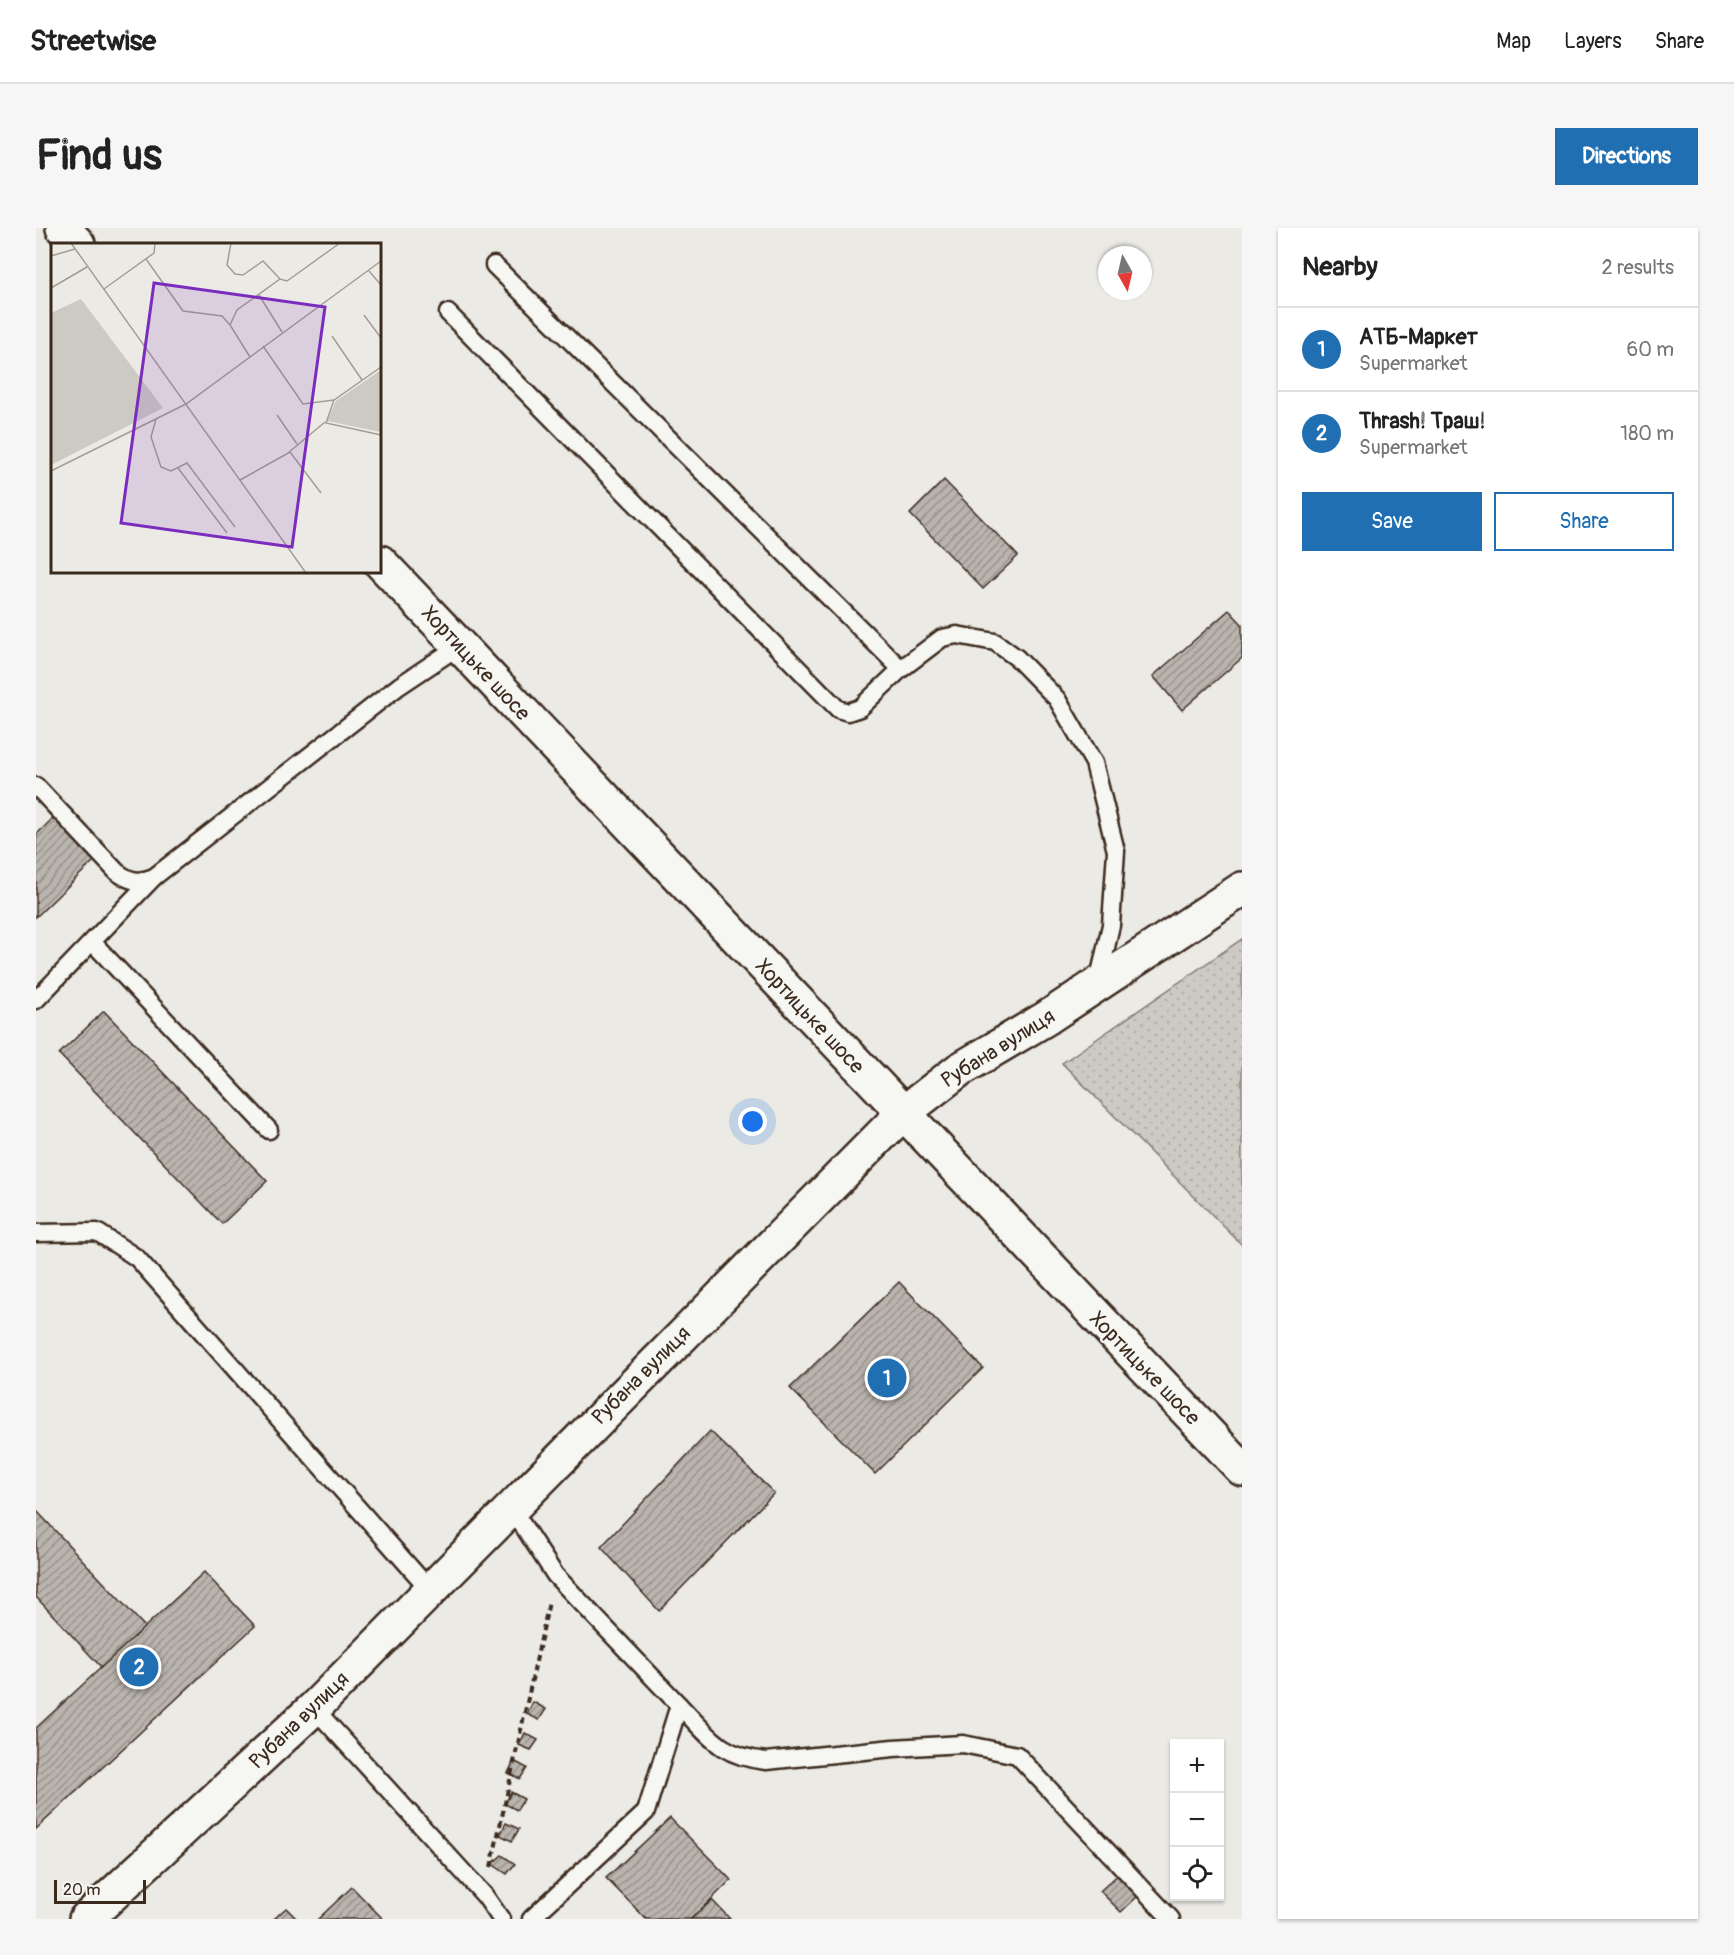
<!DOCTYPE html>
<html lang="en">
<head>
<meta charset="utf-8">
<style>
  :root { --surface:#fff; --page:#f6f6f6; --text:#222; --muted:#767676; --line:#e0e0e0; --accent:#1f6fb2 }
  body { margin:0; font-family:Pangolin,sans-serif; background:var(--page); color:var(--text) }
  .controls { position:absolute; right:18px; bottom:18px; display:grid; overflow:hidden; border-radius:0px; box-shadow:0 2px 4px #0004 }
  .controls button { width:54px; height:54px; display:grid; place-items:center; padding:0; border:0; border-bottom:2px solid var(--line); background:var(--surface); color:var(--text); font:30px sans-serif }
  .compass { position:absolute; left:1062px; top:18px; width:54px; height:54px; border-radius:50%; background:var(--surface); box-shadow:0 2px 4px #0004; rotate:172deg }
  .scale { position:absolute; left:18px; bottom:15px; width:92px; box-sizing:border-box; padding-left:6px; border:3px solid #3b2a1e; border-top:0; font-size:16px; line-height:21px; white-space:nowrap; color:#3b2a1e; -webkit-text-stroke:4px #f6f6f2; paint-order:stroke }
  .you { position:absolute; left:717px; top:894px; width:21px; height:21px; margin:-15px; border:4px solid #fff; border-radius:50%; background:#1a73e8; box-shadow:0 0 0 9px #1a73e833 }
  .badge { display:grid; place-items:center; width:39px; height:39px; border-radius:50%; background:var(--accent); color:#fff; font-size:20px; font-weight:700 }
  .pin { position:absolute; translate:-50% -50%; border:3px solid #fff; box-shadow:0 2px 6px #0006 }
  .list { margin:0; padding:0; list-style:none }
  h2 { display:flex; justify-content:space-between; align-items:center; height:78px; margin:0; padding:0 24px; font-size:26px }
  h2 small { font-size:20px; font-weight:400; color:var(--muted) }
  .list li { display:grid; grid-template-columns:39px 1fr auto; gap:18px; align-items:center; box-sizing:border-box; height:84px; padding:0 24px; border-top:2px solid var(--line) }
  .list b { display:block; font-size:22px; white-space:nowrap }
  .list p { margin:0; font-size:20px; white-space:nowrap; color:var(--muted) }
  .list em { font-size:20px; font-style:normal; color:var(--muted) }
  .actions { display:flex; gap:12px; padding:18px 24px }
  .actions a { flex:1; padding:14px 0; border:2px solid var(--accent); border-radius:0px; text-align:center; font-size:21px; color:var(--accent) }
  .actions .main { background:var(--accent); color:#fff }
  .icon { flex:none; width:33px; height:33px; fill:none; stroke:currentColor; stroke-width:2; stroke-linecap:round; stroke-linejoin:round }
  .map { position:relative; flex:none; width:1206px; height:1691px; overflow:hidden; border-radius:0px }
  header { display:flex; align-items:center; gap:36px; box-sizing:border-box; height:84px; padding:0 30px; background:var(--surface); border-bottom:2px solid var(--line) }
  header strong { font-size:28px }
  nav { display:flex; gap:33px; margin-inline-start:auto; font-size:21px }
  .intro { display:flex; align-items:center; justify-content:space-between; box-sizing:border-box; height:144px; padding:0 36px }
  h1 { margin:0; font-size:42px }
  .button { padding:15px 27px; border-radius:0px; background:var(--accent); color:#fff; font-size:21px; font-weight:700 }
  main { display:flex; gap:36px; padding:0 36px }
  aside { flex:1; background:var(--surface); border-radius:0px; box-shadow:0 2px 4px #0004 }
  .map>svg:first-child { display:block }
  .grass { fill:url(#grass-dots); stroke:#847a71; stroke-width:1.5 }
  .building { fill:url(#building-hatch); stroke:#3b2a1e; stroke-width:1.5 }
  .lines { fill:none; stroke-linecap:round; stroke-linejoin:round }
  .lane-casing { stroke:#3b2a1e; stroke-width:21 }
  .street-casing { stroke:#3b2a1e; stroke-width:38 }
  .secondary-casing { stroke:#3b2a1e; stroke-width:38 }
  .primary-casing { stroke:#3b2a1e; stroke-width:38 }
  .path { stroke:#3b2a1e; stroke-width:4; stroke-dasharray:6 4.5; stroke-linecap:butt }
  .lane { stroke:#f6f6f2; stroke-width:16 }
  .street { stroke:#f6f6f2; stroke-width:33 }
  .secondary { stroke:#f6f6f2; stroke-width:33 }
  .primary { stroke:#f6f6f2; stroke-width:33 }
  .labels { text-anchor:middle; stroke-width:5; stroke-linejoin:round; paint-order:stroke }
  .street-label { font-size:21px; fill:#3b2a1e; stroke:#f6f6f2 }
  .inset-road { fill:none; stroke:#a59d95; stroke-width:1.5 }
  .view { fill:#7b2cbf; fill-opacity:0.15; stroke:#7b2cbf; stroke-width:3 }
  .inset-edge { fill:none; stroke:#3b2a1e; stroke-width:3 }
</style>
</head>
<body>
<header>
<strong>Streetwise</strong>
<nav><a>Map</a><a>Layers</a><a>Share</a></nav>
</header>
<div class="intro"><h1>Find us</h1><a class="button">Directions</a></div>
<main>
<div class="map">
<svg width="1206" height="1691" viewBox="0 0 1206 1691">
  <defs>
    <pattern id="grass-dots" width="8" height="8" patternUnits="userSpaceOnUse" patternTransform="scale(1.5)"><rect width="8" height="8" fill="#cdcac4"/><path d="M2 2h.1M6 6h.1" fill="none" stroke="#b1aea8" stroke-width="1.8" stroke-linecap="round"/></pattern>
    <pattern id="building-hatch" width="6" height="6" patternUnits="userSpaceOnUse" patternTransform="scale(1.5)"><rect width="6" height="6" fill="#bab4ae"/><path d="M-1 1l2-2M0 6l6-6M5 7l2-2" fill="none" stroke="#98938d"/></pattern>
  </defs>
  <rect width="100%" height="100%" fill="#ebeae5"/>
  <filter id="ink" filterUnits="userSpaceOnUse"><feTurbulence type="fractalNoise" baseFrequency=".0167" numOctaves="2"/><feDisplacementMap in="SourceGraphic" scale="12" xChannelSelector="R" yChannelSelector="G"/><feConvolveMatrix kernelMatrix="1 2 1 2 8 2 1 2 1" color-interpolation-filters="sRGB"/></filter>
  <g filter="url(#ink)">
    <polygon class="grass" points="1206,711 1206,1017 1026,835"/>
    <g class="building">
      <polygon points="908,252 982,328 947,361 874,286"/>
      <polygon points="1193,382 1206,396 1206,430 1146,482 1117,448"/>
      <polygon points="18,589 59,632 0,689 0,607"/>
      <polygon points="68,783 231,953 186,996 23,826"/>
      <polygon points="863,1054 947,1140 839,1246 754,1160"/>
      <polygon points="674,1203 738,1265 623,1383 565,1319"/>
      <polygon points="0,1282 109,1399 66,1440 0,1369"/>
      <polygon points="168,1344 219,1398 0,1601 0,1500"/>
      <polygon points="497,1474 510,1481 503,1492 491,1486"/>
      <polygon points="489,1505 502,1512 495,1522 483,1517"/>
      <polygon points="478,1533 491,1540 484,1551 472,1545"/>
      <polygon points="475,1564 488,1571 481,1582 469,1576"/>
      <polygon points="634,1590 695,1652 655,1691 610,1691 570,1650"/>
      <polygon points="470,1595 483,1601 476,1613 464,1607"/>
      <polygon points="466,1627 479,1636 471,1646 456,1636"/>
      <polygon points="1086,1643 1106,1664 1085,1684 1064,1663"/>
      <polygon points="316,1659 347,1691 282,1691"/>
      <polygon points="676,1672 694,1691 655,1691"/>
      <polygon points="250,1680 261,1691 238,1691"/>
    </g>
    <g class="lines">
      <g class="lane-casing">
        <g id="lane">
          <polyline points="458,37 865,441"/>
          <polyline points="412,85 802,481 812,484 824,480 865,441 906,410 921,407 959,414 981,430 1021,471 1058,535 1080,623 1075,697 1062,755"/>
          <path d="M0 558 81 644C95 654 102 655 118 649L363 458 423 418"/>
          <polyline points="60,718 233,902"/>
          <polyline points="0,772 118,649"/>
          <polyline points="0,1005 61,1004 101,1030 394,1362"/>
          <polyline points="475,1279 519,1347 643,1477 610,1584 495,1691"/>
          <path d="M643 1477C674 1509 684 1528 730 1533L857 1520 927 1516 981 1527 1135 1691"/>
          <polyline points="278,1480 449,1668 465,1691"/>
        </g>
      </g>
      <g class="street-casing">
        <polyline id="street" points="866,886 923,842 1009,791 1206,661"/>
      </g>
      <g class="secondary-casing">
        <polyline id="secondary" points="50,1691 278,1480 866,886"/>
      </g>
      <g class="primary-casing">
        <g id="primary">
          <polyline points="27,0 42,16"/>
          <polyline points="344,334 1206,1241"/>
        </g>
      </g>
      <polyline class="path" points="455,1639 513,1374"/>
      <use href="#lane" class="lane"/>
      <use href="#street" class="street"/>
      <use href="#secondary" class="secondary"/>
      <use href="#primary" class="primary"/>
    </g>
  </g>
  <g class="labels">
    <g class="street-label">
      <text transform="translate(440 435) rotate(47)" y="7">Хортицьке шосе</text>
      <text transform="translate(774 788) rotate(47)" y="7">Хортицьке шосе</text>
      <text transform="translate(962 820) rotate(-32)" y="7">Рубана вулиця</text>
      <text transform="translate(1109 1140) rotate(46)" y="7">Хортицьке шосе</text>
      <text transform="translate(605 1147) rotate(-45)" y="7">Рубана вулиця</text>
      <text transform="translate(263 1492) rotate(-44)" y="7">Рубана вулиця</text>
    </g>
  </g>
  <g transform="translate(15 15)">
    <rect width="330" height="330" fill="#ebeae5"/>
    <path d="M30 56 112 165 0 222V70Z" fill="#cdcac4"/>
    <path d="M330 127V189L276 178 285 158Z" fill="#cdcac4"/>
    <path class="inset-road" d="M20 0 255 330M180 0 176 22 184 31 192 32 212 18 229 36M0 13 24 6M95 16 132 68 171 73 179 82M318 28 330 42M0 45 36 24M53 46 103 10 104 0M208 52 231 89M313 72 330 95M281 93 311 137M212 103 252 161 283 157 330 124M199 114 179 82 186 67 229 36 236 38 289 0M283 157 275 180 330 192M226 172 246 201M105 176 100 194 110 224 120 228 136 220 184 284M237 210 274 179M127 225 176 290M0 228 135 161 330 18M189 237 239 209 270 250"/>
    <path class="view" d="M103 40 274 64 241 304 70 280Z"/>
    <rect width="330" height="330" class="inset-edge"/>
  </g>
</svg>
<div class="controls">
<button>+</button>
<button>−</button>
<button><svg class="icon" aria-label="locate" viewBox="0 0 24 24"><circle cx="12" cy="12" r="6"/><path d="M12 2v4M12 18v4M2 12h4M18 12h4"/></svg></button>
</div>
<svg class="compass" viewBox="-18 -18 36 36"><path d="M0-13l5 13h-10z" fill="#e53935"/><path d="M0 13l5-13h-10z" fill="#767676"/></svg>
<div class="scale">20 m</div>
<div class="you"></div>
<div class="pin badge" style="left:851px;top:1150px">1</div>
<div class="pin badge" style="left:103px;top:1439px">2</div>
</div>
<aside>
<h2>Nearby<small>2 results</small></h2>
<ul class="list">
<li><span class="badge">1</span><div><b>АТБ-Маркет</b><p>Supermarket</p></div><em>60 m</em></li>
<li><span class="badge">2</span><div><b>Thrash! Траш!</b><p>Supermarket</p></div><em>180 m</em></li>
</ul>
<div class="actions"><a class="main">Save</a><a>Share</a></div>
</aside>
</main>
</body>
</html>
